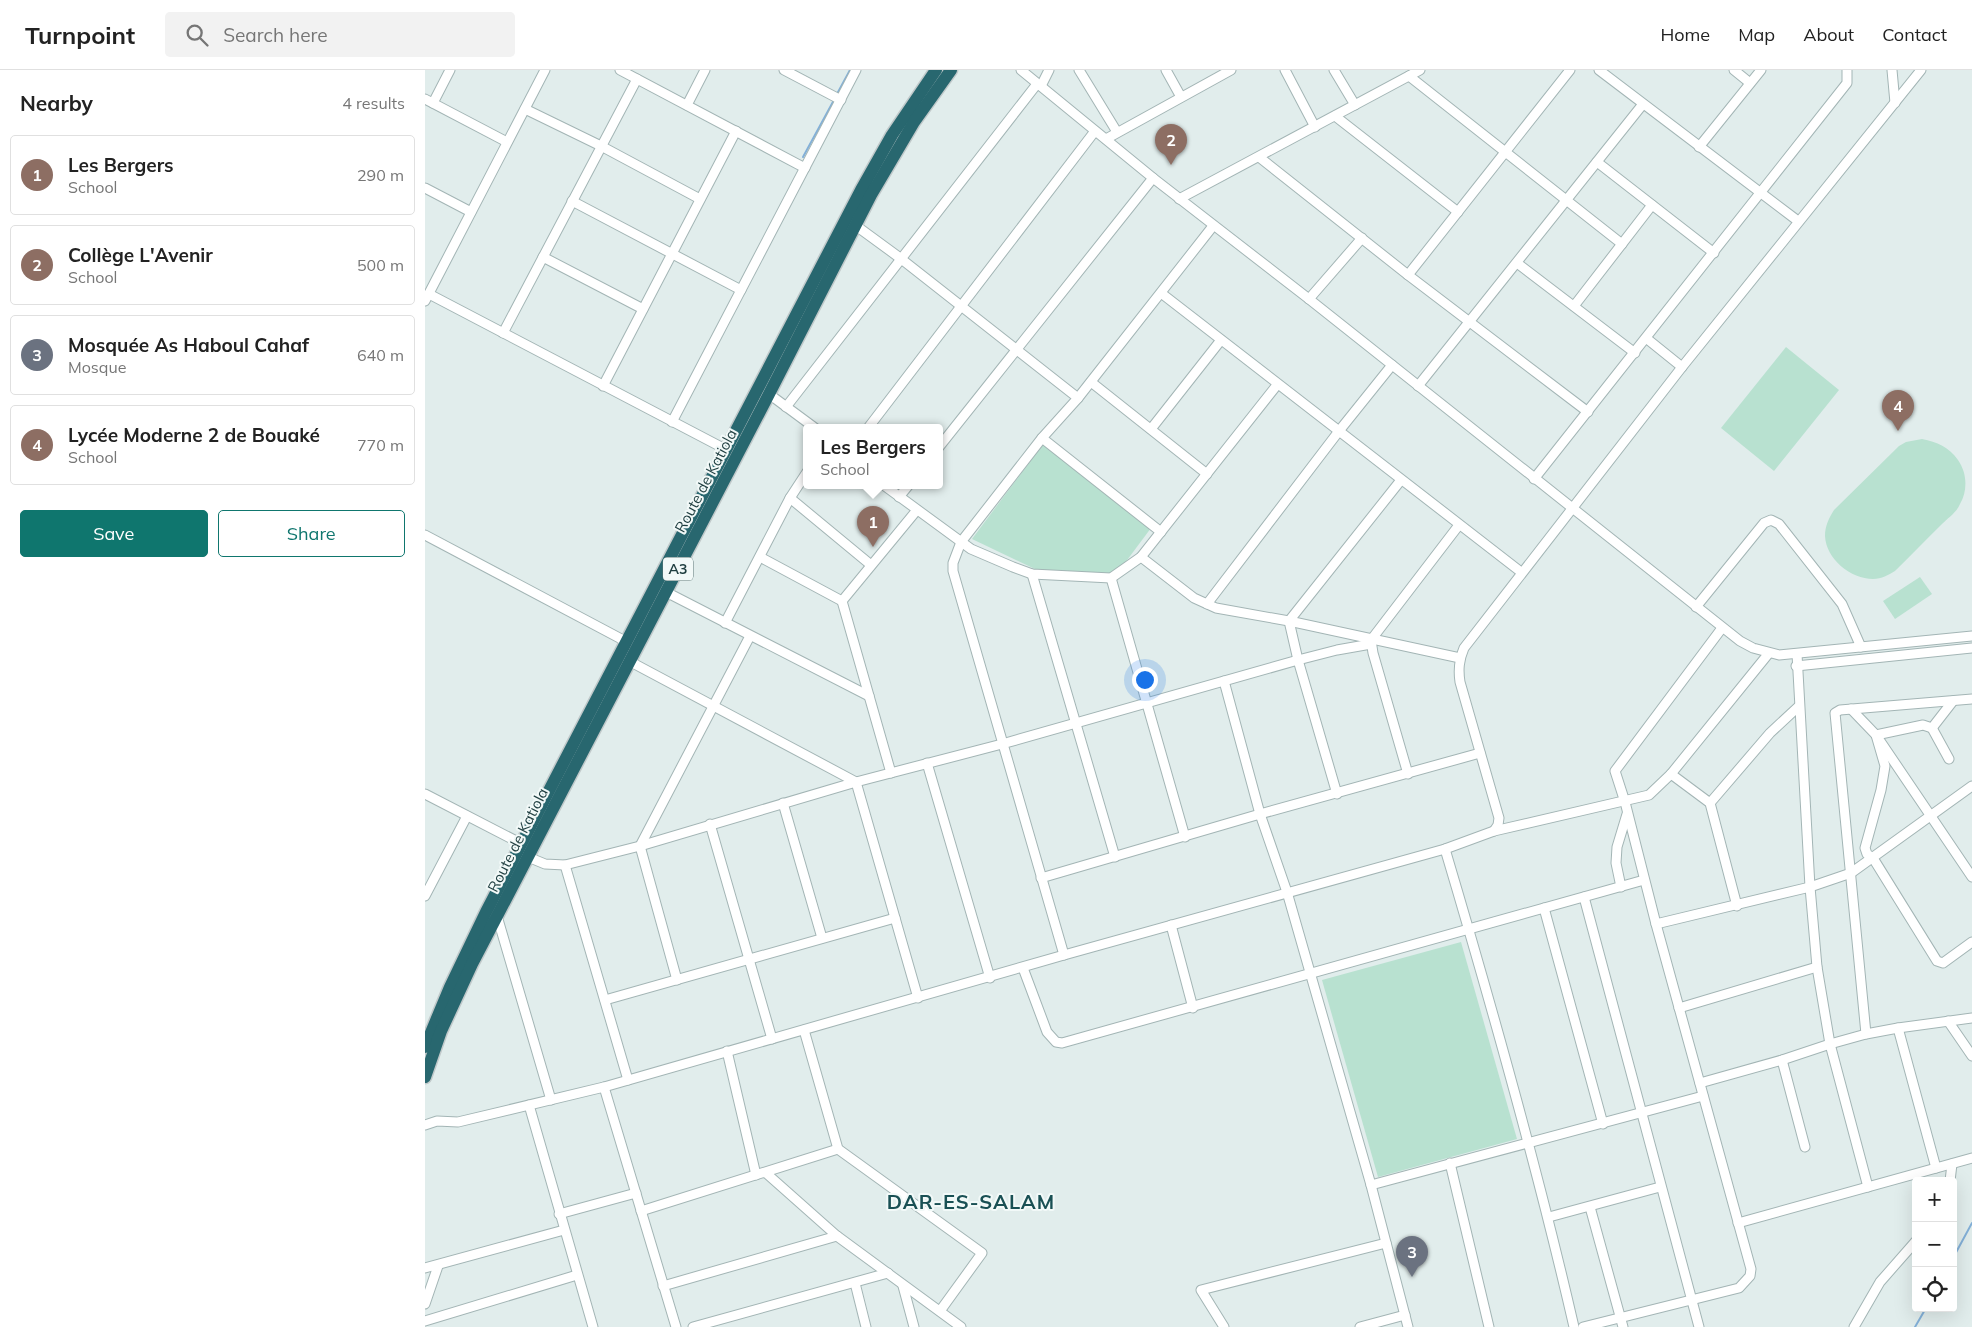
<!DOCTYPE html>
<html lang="en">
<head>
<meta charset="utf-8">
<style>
  :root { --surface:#fff; --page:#f2f2f2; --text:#222; --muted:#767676; --line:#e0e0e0; --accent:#0f766e }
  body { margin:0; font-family:Mulish,sans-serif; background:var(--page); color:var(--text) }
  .controls { position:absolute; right:15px; bottom:15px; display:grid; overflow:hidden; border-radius:5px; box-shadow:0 5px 20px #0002 }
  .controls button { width:45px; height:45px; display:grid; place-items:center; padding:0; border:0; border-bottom:1px solid var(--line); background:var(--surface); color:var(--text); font:25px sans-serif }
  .you { position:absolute; left:719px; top:609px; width:18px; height:18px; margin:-12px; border:4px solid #fff; border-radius:50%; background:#1a73e8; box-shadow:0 0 0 8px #1a73e833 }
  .badge { display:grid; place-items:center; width:32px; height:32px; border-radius:50%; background:var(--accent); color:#fff; font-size:16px; font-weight:700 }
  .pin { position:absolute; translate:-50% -41px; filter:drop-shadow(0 1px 2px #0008) }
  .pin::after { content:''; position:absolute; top:26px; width:18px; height:15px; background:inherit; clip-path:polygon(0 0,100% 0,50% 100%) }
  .popup { position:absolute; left:378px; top:354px; width:140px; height:65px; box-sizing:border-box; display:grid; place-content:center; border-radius:5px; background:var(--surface); filter:drop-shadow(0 1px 4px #0005); font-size:16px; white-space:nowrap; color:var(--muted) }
  .popup b { font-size:19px; color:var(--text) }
  .popup::after { content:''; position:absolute; left:50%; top:100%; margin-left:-10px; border:10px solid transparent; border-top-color:var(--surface) }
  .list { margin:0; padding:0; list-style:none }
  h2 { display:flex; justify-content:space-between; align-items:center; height:65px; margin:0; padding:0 20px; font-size:21px }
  h2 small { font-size:16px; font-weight:400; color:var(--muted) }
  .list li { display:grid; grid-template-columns:32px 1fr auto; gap:15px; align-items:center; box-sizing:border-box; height:80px; margin:0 10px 10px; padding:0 10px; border:1px solid var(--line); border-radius:5px }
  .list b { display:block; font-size:19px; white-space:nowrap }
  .list p { margin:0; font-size:16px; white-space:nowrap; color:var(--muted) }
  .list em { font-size:16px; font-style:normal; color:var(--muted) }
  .actions { display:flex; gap:10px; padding:15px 20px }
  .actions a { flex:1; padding:11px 0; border:1px solid var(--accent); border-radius:5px; text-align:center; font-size:18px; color:var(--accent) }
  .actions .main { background:var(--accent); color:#fff }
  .icon { flex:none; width:28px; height:28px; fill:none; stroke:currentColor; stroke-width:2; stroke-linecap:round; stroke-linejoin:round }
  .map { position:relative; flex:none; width:1547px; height:1257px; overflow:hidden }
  header { display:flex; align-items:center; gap:30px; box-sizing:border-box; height:70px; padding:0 25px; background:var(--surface); border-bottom:1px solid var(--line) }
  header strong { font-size:24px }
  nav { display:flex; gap:28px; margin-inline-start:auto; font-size:18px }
  .search { width:350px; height:45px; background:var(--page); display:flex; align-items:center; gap:12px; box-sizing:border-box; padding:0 18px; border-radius:5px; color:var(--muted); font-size:19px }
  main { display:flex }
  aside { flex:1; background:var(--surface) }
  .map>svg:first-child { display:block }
  .green { fill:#b8e1d0 }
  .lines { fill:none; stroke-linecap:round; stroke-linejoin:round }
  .stream { stroke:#83b0d8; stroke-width:2 }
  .minor-casing { stroke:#a3b5b5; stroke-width:11 }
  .highway-casing { stroke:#c0c9ca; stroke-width:15 }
  .minor { stroke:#fff; stroke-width:9 }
  .highway { stroke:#28676f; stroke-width:12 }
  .labels { text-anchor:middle; stroke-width:4; stroke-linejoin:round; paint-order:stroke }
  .shield { fill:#f2f9f8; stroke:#5e7677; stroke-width:1 }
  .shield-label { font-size:14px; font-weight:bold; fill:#1f3e40 }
  .street-label { font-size:15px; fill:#1f3e40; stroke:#f2f9f8 }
  .district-label { font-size:20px; font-weight:bold; letter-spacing:1px; fill:#195054; stroke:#f2f9f8 }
</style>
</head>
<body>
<header>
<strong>Turnpoint</strong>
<div class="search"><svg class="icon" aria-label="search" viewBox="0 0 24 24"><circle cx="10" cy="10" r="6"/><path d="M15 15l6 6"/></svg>Search here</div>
<nav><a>Home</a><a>Map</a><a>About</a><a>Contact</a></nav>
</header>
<main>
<aside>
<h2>Nearby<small>4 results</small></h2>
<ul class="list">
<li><span class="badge" style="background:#8d6e63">1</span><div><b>Les Bergers</b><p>School</p></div><em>290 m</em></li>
<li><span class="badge" style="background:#8d6e63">2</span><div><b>Collège L'Avenir</b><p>School</p></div><em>500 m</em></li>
<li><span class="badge" style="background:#6b7280">3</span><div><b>Mosquée As Haboul Cahaf</b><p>Mosque</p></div><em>640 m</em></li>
<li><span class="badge" style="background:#8d6e63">4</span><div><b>Lycée Moderne 2 de Bouaké</b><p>School</p></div><em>770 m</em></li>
</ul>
<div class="actions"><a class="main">Save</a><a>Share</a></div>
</aside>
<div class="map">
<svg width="1547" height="1257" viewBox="0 0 1547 1257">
  <rect width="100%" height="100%" fill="#e1edec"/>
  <g class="green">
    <polygon points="1361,277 1414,320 1349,401 1296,358"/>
    <path d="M1497 369C1512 372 1524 377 1533 390 1542 403 1543 420 1535 434 1532 442 1523 448 1517 454 1501 470 1486 485 1470 501 1463 505 1457 509 1448 509 1426 509 1401 489 1400 466 1400 456 1404 448 1409 440L1474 376 1481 372Z"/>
    <polygon points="618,374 726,458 685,513 612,500 547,469"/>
    <polygon points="1495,507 1507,524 1470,549 1458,531"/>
    <polygon points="1036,872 1092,1069 953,1107 897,910"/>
  </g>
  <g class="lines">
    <g class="stream">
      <polyline points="412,24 425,0"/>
      <polyline points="378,87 409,30"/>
      <polyline points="1528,1188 1547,1153"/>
      <polyline points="1490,1257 1501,1238"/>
    </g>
    <g class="minor-casing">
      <g id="minor">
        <polyline points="195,0 380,98"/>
        <polyline points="359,0 416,30"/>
        <polyline points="596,0 728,108 884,229 1315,571 1328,578 1354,585 1547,566"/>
        <polyline points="654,0 692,62"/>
        <polyline points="741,0 756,27"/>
        <polyline points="860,0 890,57"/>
        <polyline points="909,0 930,35"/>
        <polyline points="1174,0 1373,151"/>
        <polyline points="1309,0 1325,13"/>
        <polyline points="1467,0 1470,33"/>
        <polyline points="984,6 1197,174"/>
        <polyline points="616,16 624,0"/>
        <polyline points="0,29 82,72"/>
        <polyline points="8,33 25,0"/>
        <polyline points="262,35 280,0"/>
        <polyline points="100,39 176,76 275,129"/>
        <polyline points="910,46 1033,142"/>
        <polyline points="681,69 806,0"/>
        <polyline points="1274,77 1336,0"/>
        <polyline points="834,87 983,205 1163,342"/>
        <polyline points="1172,92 1289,183"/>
        <polyline points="0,118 46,142"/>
        <polyline points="754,129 995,0"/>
        <polyline points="147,131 316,220"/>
        <polyline points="430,155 475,188 653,328"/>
        <polyline points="118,187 218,239"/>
        <polyline points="1092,193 1210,283"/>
        <polyline points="983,205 1145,0"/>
        <polyline points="736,223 1096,502"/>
        <polyline points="4,224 302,380"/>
        <polyline points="884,229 937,168"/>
        <polyline points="0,231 120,0"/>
        <polyline points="1149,236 1227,135"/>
        <polyline points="78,263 212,9"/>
        <polyline points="1221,268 1257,297"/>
        <polyline points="666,312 782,404"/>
        <polyline points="178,316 311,61"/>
        <polyline points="993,316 1218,34"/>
        <polyline points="344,324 390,358"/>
        <polyline points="361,337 612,14"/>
        <polyline points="247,352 431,0"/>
        <polyline points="443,358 670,61"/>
        <polyline points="726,359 796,270"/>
        <polyline points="617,368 736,462"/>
        <polyline points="514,377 728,108"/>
        <polyline points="1109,409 1422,13 1422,0"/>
        <polyline points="460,416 546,479 588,497 607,504 686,508 716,487 852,315"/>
        <polyline points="474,427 483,416"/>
        <polyline points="365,428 446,495"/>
        <polyline points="0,465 202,572"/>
        <polyline points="335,487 417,531"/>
        <polyline points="716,487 769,528 791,538 864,551 1035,588"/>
        <polyline points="607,504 690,787"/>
        <polyline points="686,508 760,767"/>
        <polyline points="241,522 444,626"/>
        <polyline points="782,534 914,361 967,295"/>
        <polyline points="1271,537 1339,453 1346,450 1354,454 1417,534 1436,577"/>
        <polyline points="300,553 365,428 382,402"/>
        <polyline points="1372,584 1385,817 1392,897 1405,974 1443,1117"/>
        <polyline points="204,591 431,712 493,928"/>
        <polyline points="1371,596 1547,578"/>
        <polyline points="799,611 835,744 862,822 946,1115 983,1257"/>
        <polyline points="1528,631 1507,658 1498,655 1451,665 1460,696 1456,720 1440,778 1442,784 1448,788 1512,891 1518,893 1547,872"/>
        <polyline points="1426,639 1451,665 1547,807"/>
        <polyline points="1507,658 1524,689"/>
        <polyline points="502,693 565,908"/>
        <polyline points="466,703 417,531 492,440"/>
        <polyline points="983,704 948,583 946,570 1034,455"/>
        <polyline points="1246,704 1285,733 1312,836"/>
        <polyline points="0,724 97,774"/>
        <polyline points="912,724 873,590 864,551 976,410"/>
        <polyline points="358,733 397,868"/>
        <polyline points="1285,733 1345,663 1373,637"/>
        <polyline points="285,754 347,969"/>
        <path d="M1069 761 1073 755 1074 748 1035 612C1033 599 1034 590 1039 578L1257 297 1496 0"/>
        <path d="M1020 779C1067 937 1112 1096 1149 1257"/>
        <polyline points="103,787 120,794 140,795 215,776 431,712 577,674 873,590 912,580 946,574"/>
        <polyline points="140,795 203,1010"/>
        <polyline points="616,808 835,744 1055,683"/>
        <polyline points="1196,817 1191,793 1192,777 1202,744"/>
        <polyline points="0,826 42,746"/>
        <polyline points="1159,827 1274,1257"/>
        <polyline points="1119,838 1178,1054"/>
        <polyline points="72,846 126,1030"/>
        <polyline points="1231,854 1385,817 1426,803 1547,716"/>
        <polyline points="746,855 768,938"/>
        <polyline points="639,885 528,501 528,493 536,472 617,368 653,328 788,156"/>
        <polyline points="598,898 622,962 631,972 637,973 1219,810"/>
        <polyline points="252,910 215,776 325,566"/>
        <polyline points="180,930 470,848"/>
        <polyline points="1254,938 1392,897"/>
        <polyline points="1523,951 1547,986"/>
        <polyline points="1473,958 1511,1098"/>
        <polyline points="379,960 413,1079 557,1183 515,1241"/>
        <polyline points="1441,964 1410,643 1415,640 1547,629"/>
        <polyline points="302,981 331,1105"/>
        <polyline points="1357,990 1380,1077"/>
        <polyline points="1275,1013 1357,990 1405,974 1441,964 1473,958 1547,948"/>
        <polyline points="179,1017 251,1257"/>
        <polyline points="104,1035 168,1257"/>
        <polyline points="0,1055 12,1051 33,1052 179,1017 639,885 1020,779 1069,761 1224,725 1246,704 1344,583"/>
        <polyline points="1025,1093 1064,1257"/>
        <polyline points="341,1103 412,1166 536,1257"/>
        <polyline points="1525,1111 1527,1094"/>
        <polyline points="946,1115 1278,1026"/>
        <polyline points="1165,1137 1198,1257"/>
        <polyline points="216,1141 413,1079"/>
        <polyline points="134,1144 211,1123"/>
        <polyline points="1124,1147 1235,1117"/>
        <polyline points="1313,1153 1547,1088"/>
        <polyline points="0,1198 139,1160"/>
        <polyline points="430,1213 441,1257"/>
        <polyline points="238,1216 412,1166"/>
        <polyline points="478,1216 489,1257"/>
        <polyline points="0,1234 13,1196"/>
        <polyline points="0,1251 152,1205"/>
        <polyline points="268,1257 463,1203"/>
        <polyline points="799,1257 776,1220 961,1173"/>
        <polyline points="935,1257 980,1245"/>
        <polyline points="1158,1257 1314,1218 1325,1206 1326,1199 1231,854 1200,732 1190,701 1297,558"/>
        <polyline points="1429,1257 1455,1212 1491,1171"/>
      </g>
    </g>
    <g class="highway-casing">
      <g id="highway">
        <polyline points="0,977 25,917 61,842 436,120 467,65 511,0"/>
        <polyline points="0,1007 16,961 47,894 344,324 446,125 489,52 526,0"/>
      </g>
    </g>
    <use href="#minor" class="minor"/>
    <use href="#highway" class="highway"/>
  </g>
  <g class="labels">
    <rect class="shield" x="238" y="487.5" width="30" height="23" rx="4"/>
    <g class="shield-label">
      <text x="253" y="504">A3</text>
    </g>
    <g class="street-label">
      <text transform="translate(281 411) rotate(-62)" y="5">Route de Katiola</text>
      <text transform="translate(93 770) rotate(-63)" y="5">Route de Katiola</text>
    </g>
    <g class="district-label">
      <text x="546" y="1139">DAR-ES-SALAM</text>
    </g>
  </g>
</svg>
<div class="controls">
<button>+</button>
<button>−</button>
<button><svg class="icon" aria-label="locate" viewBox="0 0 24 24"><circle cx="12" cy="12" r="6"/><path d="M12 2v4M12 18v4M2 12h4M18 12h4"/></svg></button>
</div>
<div class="you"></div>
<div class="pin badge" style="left:448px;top:477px;background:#8d6e63">1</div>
<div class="popup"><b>Les Bergers</b>School</div>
<div class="pin badge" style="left:746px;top:95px;background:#8d6e63">2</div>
<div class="pin badge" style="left:987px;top:1207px;background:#6b7280">3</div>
<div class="pin badge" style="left:1473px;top:361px;background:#8d6e63">4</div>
</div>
</main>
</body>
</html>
